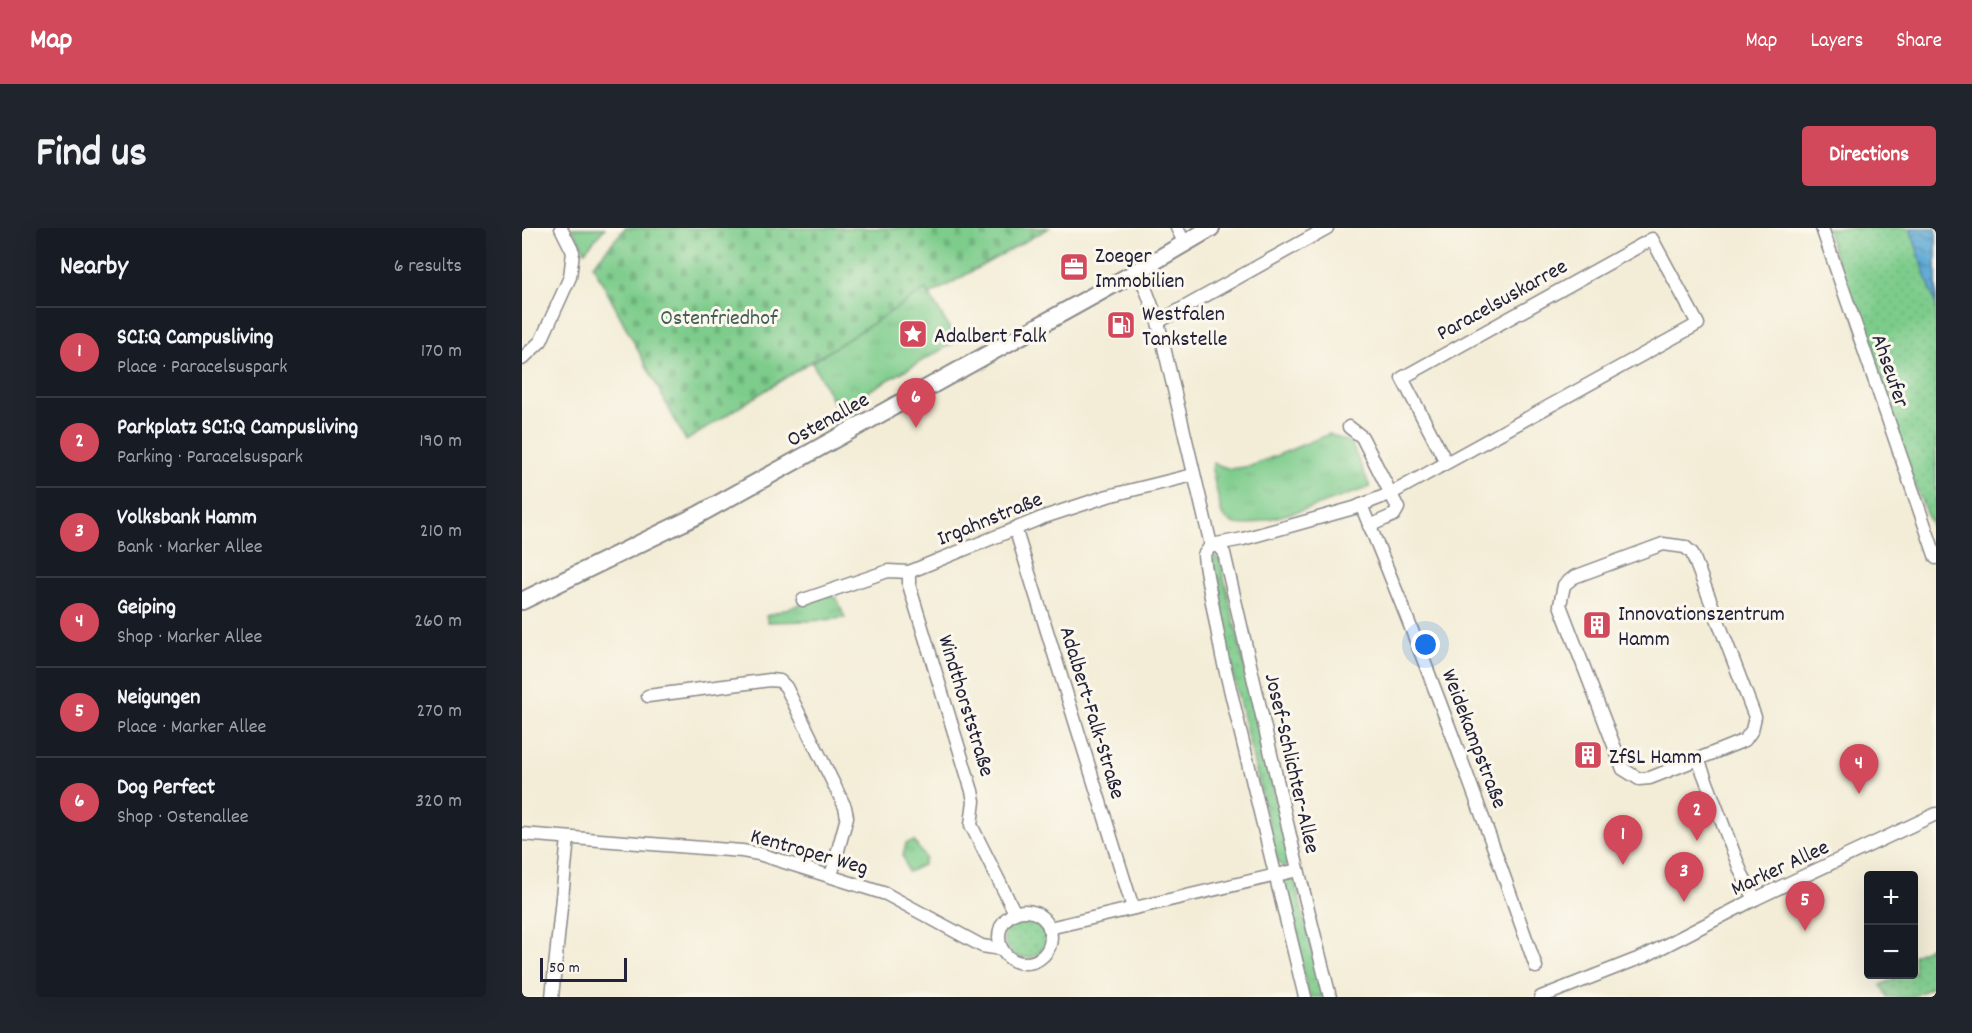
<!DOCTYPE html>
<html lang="en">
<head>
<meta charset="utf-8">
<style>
  :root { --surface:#171b24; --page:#20242c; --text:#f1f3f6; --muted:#9ea1a6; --line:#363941; --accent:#d1495b }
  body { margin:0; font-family:Dekko,sans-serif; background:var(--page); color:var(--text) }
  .controls { position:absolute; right:18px; bottom:18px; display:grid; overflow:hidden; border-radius:6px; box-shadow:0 6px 24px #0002 }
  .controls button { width:54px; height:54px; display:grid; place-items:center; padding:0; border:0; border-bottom:2px solid var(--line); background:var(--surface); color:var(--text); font:30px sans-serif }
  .scale { position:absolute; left:18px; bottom:15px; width:87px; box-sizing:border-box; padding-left:6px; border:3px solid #22223b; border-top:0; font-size:16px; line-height:21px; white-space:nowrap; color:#22223b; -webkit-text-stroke:4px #fbf7ec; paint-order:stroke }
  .you { position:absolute; left:904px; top:417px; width:21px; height:21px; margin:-15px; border:4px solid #fff; border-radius:50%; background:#1a73e8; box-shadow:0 0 0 9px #1a73e833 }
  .badge { display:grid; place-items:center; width:39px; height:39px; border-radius:50%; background:var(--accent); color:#fff; font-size:20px; font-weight:700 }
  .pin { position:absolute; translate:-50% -50px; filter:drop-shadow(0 2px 3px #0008) }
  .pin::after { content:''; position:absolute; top:32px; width:21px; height:18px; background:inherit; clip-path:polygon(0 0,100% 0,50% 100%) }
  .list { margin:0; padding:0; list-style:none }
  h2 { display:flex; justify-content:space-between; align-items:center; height:78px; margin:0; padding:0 24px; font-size:26px }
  h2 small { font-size:20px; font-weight:400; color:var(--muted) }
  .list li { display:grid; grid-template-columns:39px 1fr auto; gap:18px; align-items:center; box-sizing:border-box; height:90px; padding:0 24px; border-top:2px solid var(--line) }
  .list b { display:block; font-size:22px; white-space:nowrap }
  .list p { margin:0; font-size:20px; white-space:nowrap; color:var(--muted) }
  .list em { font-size:20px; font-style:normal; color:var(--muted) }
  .map { position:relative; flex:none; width:1414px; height:769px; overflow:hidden; border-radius:6px }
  header { display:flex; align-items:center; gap:36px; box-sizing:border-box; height:84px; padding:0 30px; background:var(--accent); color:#fff }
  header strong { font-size:28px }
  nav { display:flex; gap:33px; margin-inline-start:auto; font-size:21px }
  .intro { display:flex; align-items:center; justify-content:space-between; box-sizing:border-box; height:144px; padding:0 36px }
  h1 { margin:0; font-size:42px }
  .button { padding:15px 27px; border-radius:6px; background:var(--accent); color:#fff; font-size:21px; font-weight:700 }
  main { display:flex; gap:36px; padding:0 36px }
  aside { flex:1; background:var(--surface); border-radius:6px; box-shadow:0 6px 24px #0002 }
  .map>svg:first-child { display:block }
  .grass { fill:url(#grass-dots); stroke:#507763; stroke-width:1.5 }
  .cemetery { fill:url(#cemetery-stones); stroke:#507763; stroke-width:1.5 }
  .park { fill:url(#park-tufts); stroke:#507763; stroke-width:1.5 }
  .pitch { fill:#7dcc8b; stroke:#507763; stroke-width:1.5 }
  .water { fill:url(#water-waves); stroke:#3e6488; stroke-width:1.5 }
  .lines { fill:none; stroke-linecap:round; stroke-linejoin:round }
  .minor-casing { stroke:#8a8889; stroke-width:15 }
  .major-casing { stroke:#8a8889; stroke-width:20 }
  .minor { stroke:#fff; stroke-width:12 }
  .major { stroke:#fff; stroke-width:16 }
  .labels { text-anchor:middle; stroke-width:6; stroke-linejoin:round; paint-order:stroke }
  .poi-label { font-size:22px; fill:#22223b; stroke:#fbf7ec; text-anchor:start }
  .street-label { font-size:22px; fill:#22223b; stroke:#fbf7ec }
  .park-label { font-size:22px; fill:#425e57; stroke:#fbf7ec }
</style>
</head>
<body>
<header>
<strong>Map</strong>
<nav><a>Map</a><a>Layers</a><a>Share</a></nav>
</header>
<div class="intro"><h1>Find us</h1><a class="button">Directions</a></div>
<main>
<aside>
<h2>Nearby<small>6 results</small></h2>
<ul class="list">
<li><span class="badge">1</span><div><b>SCI:Q Campusliving</b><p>Place · Paracelsuspark</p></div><em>170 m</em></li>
<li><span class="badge">2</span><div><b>Parkplatz SCI:Q Campusliving</b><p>Parking · Paracelsuspark</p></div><em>190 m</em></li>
<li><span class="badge">3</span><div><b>Volksbank Hamm</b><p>Bank · Marker Allee</p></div><em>210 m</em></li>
<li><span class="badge">4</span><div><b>Geiping</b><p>Shop · Marker Allee</p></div><em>260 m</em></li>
<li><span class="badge">5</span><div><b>Neigungen</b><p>Place · Marker Allee</p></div><em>270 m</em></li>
<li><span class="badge">6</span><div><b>Dog Perfect</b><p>Shop · Ostenallee</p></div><em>320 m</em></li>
</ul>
</aside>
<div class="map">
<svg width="1414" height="769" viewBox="0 0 1414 769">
  <defs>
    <pattern id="grass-dots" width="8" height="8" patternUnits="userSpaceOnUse" patternTransform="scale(1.5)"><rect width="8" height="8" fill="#7dcc8b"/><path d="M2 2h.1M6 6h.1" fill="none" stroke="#6caf79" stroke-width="1.8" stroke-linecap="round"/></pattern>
    <pattern id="cemetery-stones" width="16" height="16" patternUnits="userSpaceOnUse" patternTransform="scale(1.5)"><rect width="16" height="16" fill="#7dcc8b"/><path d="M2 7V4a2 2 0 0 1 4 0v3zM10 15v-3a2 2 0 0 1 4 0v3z" fill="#6caf79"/></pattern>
    <pattern id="park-tufts" width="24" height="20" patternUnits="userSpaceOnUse" patternTransform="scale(1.5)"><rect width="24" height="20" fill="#7dcc8b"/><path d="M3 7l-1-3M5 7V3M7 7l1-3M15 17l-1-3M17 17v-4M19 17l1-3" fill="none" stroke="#6caf79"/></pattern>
    <pattern id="water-waves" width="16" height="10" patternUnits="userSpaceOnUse" patternTransform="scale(1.5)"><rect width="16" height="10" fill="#5ba7d4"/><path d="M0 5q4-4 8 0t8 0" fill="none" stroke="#4b88ad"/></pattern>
  </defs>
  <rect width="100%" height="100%" fill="#fbf7ec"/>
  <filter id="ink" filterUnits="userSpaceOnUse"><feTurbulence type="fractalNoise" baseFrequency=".0167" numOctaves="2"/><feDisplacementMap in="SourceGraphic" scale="12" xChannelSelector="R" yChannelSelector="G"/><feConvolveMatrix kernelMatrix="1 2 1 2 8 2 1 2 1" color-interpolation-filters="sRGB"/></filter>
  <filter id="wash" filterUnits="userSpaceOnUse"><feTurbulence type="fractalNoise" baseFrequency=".008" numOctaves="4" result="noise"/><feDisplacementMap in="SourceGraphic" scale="24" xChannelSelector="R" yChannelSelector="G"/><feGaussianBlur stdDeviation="1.35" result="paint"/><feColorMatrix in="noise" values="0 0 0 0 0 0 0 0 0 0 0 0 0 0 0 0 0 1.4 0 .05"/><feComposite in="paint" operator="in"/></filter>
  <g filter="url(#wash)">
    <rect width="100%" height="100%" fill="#f3edd7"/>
    <g class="grass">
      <polygon points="1304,0 1414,0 1414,309 1358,171"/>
      <polygon points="694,328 698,332 768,634 762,639 756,635 688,352 687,330"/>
      <polygon points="770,649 773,652 801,769 787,769 760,654 761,651"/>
      <circle cx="503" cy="709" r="21"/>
      <polygon points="1414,716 1414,736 1410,735 1409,743 1414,744 1412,758 1390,769 1365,769 1359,757 1373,750 1373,747 1392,746 1392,727"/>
    </g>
    <polygon class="cemetery" points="103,0 527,0 285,136 164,213 71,37"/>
    <g class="park">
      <polygon points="404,61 435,113 315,181 290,134"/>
      <path d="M807 206 829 215 848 259 788 280 725 297C715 297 707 296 700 287L690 242 691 235 708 241 729 238Z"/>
      <polygon points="306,367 315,370 323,390 288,393 246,394 244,388"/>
      <polygon points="392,613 403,630 401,637 386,644 381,628 384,615"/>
    </g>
    <polygon class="pitch" points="50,0 83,0 63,23"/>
    <polygon class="water" points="1388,0 1413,0 1414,2 1414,78"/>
  </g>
  <g filter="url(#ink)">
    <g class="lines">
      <g class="minor-casing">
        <g id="minor">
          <polyline points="655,0 663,16"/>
          <polyline points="1300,0 1414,330"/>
          <polyline points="614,44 623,59 636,94 689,317"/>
          <polyline points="636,94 805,0"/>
          <polyline points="0,131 19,113 48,49 51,24 39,0"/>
          <polyline points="827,199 840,209 876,280 872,287 847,298"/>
          <path d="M839 277C903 429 960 584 1014 739"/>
          <polyline points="493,300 611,680"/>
          <polyline points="689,317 721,311 832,280 870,265 1176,96 1130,11 880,150 924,234"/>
          <polyline points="689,317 697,319 702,325 773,629 808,769"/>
          <polyline points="689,317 682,327 683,337 700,428 783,769"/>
          <polyline points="387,344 387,357 450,563 452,573 449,597 493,685"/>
          <polyline points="281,372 366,343 387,344 522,289 586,268 671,247"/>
          <polyline points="126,468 248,452 258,453 264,459 323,579 325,589 309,648"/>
          <polyline points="1176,531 1223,512 1230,502 1233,489 1170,325 1163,319 1141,316 1052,349 1042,357 1038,377 1101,541 1117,551 1128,550 1176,531 1219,644 1233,671"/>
          <polyline points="0,606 220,623 237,626 364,666 460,718 479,721"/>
          <circle cx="503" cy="709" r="26"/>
          <polyline points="527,700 776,642"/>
          <polyline points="30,769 46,610"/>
          <polyline points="1019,769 1123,728 1233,671 1414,586"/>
        </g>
      </g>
      <g class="major-casing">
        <polyline id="major" points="0,373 176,287 614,44 689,0"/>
      </g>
      <use href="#minor" class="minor"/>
      <use href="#major" class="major"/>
    </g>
  </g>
  <defs>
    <g id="office-square" transform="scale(1.5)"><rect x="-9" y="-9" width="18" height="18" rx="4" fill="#d1495b" stroke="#fbf7ec"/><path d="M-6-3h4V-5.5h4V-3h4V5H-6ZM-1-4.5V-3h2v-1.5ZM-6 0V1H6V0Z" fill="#fff"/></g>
    <g id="fuel-square" transform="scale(1.5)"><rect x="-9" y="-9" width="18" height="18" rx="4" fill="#d1495b" stroke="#fbf7ec"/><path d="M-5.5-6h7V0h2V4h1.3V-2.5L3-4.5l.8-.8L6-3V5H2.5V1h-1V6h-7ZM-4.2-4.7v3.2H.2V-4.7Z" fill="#fff"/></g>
    <g id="sight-square" transform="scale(1.5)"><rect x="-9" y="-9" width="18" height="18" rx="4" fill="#d1495b" stroke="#fbf7ec"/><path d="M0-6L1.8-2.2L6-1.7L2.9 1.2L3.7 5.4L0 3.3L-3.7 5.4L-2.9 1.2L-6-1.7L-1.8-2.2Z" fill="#fff"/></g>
    <g id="building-square" transform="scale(1.5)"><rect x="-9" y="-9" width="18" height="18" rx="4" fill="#d1495b" stroke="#fbf7ec"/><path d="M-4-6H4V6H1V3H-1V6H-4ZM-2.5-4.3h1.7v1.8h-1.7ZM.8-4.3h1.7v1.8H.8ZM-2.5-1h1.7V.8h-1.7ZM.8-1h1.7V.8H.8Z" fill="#fff"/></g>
  </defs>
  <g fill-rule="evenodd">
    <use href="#office-square" x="552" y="39"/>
    <use href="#fuel-square" x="599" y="97"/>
    <use href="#sight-square" x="391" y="106"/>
    <use href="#building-square" x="1075" y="397"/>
    <use href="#building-square" x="1066" y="527"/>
  </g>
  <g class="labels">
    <g class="poi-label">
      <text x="573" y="34">Zoeger<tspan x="573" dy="25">Immobilien</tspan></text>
      <text x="620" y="92">Westfalen<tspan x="620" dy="25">Tankstelle</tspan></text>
      <text x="412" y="114">Adalbert Falk</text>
      <text x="1096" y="392">Innovationszentrum<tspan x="1096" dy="25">Hamm</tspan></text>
      <text x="1087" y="535">ZfSL Hamm</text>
    </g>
    <g class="street-label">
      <text transform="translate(979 70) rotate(-29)" y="8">Paracelsuskarree</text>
      <text transform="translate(1370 142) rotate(71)" y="8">Ahseufer</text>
      <text transform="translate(305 190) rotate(-29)" y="8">Ostenallee</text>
      <text transform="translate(467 289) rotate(-22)" y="8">Irgahnstraße</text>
      <text transform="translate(446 477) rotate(73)" y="8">Windthorststraße</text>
      <text transform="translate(572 484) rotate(73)" y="8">Adalbert-Falk-Straße</text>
      <text transform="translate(954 510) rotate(69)" y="8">Weidekampstraße</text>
      <text transform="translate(772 535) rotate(77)" y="8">Josef-Schlichter-Allee</text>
      <text transform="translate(288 622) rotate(16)" y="8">Kentroper Weg</text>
      <text transform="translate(1257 638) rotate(-25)" y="8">Marker Allee</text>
    </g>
    <g class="park-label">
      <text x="197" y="96">Ostenfriedhof</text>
    </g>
  </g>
</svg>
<div class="controls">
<button>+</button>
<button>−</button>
</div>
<div class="scale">50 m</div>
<div class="you"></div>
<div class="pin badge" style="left:1101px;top:637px">1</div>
<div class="pin badge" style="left:1175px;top:613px">2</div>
<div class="pin badge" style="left:1162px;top:674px">3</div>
<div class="pin badge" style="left:1337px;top:566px">4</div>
<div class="pin badge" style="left:1283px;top:703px">5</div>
<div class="pin badge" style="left:394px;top:200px">6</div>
</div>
</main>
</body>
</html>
